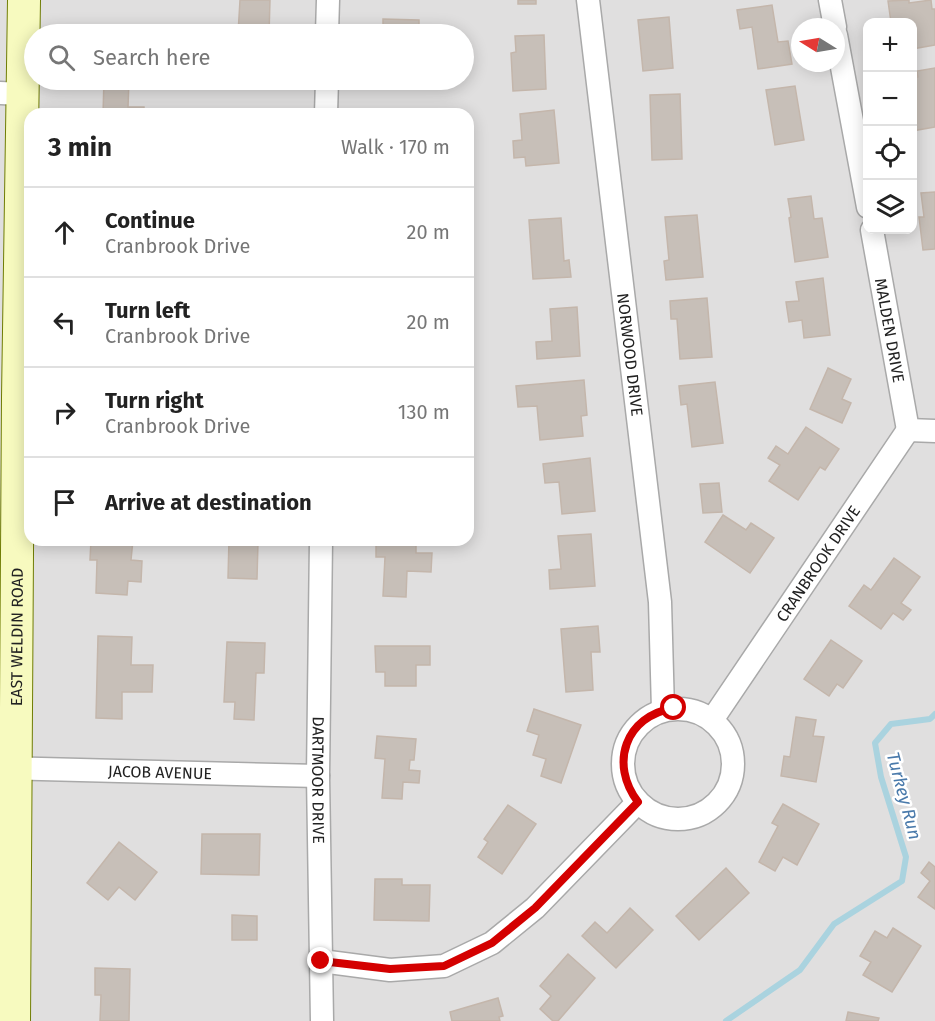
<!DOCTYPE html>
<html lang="en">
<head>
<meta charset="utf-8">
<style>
  :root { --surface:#fff; --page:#f2f2f2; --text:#222; --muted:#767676; --line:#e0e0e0 }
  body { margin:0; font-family:"Fira Sans",sans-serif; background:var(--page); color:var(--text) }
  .controls { position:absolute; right:18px; top:18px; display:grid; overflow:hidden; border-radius:12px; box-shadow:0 3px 15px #0003 }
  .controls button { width:54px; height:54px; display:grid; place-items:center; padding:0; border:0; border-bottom:2px solid var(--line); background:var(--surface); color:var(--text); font:30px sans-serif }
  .compass { position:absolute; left:791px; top:18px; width:54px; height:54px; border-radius:50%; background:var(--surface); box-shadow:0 3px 15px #0003; rotate:281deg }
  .stop { position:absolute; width:18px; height:18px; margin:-14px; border:4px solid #d40000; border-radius:50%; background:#fff }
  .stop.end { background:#d40000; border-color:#fff; box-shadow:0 2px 6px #0008 }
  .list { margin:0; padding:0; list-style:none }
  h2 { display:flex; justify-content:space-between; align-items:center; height:78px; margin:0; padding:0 24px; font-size:26px }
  h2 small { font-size:20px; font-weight:400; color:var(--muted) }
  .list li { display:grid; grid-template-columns:39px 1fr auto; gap:18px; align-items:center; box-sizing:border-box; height:90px; padding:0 24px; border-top:2px solid var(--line) }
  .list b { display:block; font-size:22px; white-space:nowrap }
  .list p { margin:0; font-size:20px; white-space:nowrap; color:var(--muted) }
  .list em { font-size:20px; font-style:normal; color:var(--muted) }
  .icon { flex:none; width:33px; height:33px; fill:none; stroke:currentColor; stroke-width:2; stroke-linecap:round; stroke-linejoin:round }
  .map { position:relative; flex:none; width:935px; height:1021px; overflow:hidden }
  .search { position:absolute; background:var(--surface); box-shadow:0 3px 15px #0003; left:24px; top:24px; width:450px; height:66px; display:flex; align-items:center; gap:15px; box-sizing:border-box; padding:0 21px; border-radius:33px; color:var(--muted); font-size:22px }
  .panel { position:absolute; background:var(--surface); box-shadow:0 3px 15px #0003; left:24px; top:108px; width:450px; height:438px; border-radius:18px }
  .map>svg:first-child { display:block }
  .residential { fill:#e0dfdf; fill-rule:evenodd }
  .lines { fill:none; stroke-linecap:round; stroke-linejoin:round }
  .stream { stroke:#aad3df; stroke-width:6 }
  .building { fill:#c7bfb8; stroke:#c4b6ab; stroke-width:1.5 }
  .street-casing { stroke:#a9a9a9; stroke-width:25 }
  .secondary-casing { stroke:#707d05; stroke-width:34 }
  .street { stroke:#fff; stroke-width:22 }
  .secondary { stroke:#f7fabf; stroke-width:32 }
  .route { stroke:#d40000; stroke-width:8 }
  .labels { text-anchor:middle; stroke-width:5; stroke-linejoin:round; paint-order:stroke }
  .street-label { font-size:16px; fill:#222; stroke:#fff }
  .water-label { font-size:18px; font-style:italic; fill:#4a7aab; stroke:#fff }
</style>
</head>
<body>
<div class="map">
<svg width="935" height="1021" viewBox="0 0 935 1021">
  <rect width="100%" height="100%" fill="#f2efe9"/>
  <path class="residential" d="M0 0H935V1021H0L3 532H0ZM868 22H912V230H868ZM800 27H836V63H800ZM34 34H464V80H34ZM30 114H468V540H30Z"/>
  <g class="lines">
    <polyline class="stream" points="726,1021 800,970 834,924 902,881 906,857 881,777 875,743 891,724 930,719 935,714"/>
  </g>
  <g class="building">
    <polygon points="240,0 270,0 269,34 238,34"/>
    <rect x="518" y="0" width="18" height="4"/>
    <polygon points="909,0 909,3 931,0 932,9 935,9 935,45 912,49 912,22 891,22 888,1"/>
    <polygon points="772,5 778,42 788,41 792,64 758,69 752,27 740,29 737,10"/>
    <polygon points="669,17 673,68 643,71 638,20"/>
    <polygon points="383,19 419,20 419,34 383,34"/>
    <polygon points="544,35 546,89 513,91 511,53 516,52 515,36"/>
    <polygon points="935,68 935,127 912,131 912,78 918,77 917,71"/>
    <polygon points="104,80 129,80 128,107 144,107 144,114 103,114"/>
    <polygon points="795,86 804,140 775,145 766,90"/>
    <polygon points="680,94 682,159 652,160 650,95"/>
    <polygon points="554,110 559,163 526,166 525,157 514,158 513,141 522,140 520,114"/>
    <polygon points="935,192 935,249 923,250 919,217 924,217 921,193"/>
    <polygon points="811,196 814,219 822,218 828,257 795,262 789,218 791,217 788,199"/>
    <polygon points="697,215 703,277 666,280 664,261 669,260 665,217"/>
    <polygon points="561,218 564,261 569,260 571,277 533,279 529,220"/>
    <polygon points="823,278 830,335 804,338 802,320 789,322 786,302 799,301 796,282"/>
    <polygon points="707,298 712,357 680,359 677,319 671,319 670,301"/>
    <polygon points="577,307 580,356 537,359 536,342 552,341 550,309"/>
    <polygon points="828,368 851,379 842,399 851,403 842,423 810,409"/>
    <polygon points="584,380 587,415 581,416 583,436 540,440 537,406 518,407 516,386"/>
    <polygon points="715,382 723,443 692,447 687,404 681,405 679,386"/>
    <polygon points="806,427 839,449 825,470 820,467 798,500 769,481 780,465 768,458 776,446 788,454"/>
    <polygon points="590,458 595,511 562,514 559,482 545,483 543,464"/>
    <polygon points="719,483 722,512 703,513 700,484"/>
    <polygon points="723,515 746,530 751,523 774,538 750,573 705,542"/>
    <polygon points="591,534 595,586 550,589 549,570 561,569 558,536"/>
    <polygon points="91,540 133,540 131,560 142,561 141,582 128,581 127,595 96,593 97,560 90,560"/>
    <polygon points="229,540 266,540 266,543 258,542 257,579 228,578"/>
    <polygon points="376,540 416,540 416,553 432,553 431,572 407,571 406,597 383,596 385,557 376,557"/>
    <polygon points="894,558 920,577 901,603 911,610 903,620 893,613 881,629 849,606 864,585 871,590"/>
    <polygon points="598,626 600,652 591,652 593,690 566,692 561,629"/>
    <polygon points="98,636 132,637 131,665 153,665 152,692 122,692 122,719 96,718"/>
    <polygon points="831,640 862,661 843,688 837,684 829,696 804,679"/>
    <polygon points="227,642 265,643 264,673 256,673 254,720 234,719 235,702 224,702"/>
    <polygon points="375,646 430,646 430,665 416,665 416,686 385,686 385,672 376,672"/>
    <polygon points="534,709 581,725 561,783 541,776 546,759 533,755 539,735 527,731"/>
    <polygon points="796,717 816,720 813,736 824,737 816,782 781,776 784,756 790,757"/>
    <polygon points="377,736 416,739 414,760 410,760 409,770 420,771 419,783 403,782 402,799 382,798 385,759 375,758"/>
    <polygon points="783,804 819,824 797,865 783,857 775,871 759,862 778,826 772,823"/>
    <polygon points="508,805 536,824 502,874 478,857 488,842 484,839"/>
    <polygon points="202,834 260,834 259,875 201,874"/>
    <polygon points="119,842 157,872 135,900 119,887 108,900 87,883"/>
    <polygon points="929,862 935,867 935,909 918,897 930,881 921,873"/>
    <polygon points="726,868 749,893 699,940 676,916"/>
    <polygon points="375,879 402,879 402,885 430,885 429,921 374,920"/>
    <polygon points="630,908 653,930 616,968 582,936 595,922 607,933"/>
    <polygon points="232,915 257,916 257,940 232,940"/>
    <polygon points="893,928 921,946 892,992 863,975 871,962 860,956 875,931 887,938"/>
    <polygon points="568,954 595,978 558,1021 553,1021 540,1009 551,996 540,986"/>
    <polygon points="95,968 130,969 129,1021 100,1021 101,995 95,995"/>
    <polygon points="498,998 503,1016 499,1017 500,1021 452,1021 450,1012"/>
    <polygon points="848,1012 879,1018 878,1021 846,1021"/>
  </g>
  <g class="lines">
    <g class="street-casing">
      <g id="street">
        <path id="s1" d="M588 0 660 602 663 710"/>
        <polyline points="830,0 835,27"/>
        <polyline points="327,34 328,0"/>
        <polyline points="836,35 868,207"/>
        <polyline points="0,93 22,94"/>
        <polyline points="326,114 327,80"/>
        <path id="s2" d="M872 230 908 430"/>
        <polyline points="908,430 935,431"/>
        <path id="s3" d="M321 540 318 776 322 1021"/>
        <circle cx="678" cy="764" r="55"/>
        <path id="s4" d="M712 720 908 430"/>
        <path id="s5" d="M2 768 318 776"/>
        <polyline points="321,961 390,970 444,966 492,943 535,908 638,802"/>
      </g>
    </g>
    <g class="secondary-casing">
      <g id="secondary">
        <path id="s6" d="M14 1021 18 397 24 0"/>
      </g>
    </g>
    <use href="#street" class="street"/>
    <use href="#secondary" class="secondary"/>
  </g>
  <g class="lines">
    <path class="route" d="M321 961 390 969 444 966 492 943 535 908 638 802C609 764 625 716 674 708"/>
  </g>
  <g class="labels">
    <g class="street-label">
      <text dy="6" stroke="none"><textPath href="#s2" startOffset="102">MALDEN DRIVE</textPath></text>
      <text dy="6" stroke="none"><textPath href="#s1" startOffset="357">NORWOOD DRIVE</textPath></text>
      <text dy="6" stroke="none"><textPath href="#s4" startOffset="189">CRANBROOK DRIVE</textPath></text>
      <text dy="6" stroke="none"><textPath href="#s6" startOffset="384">EAST WELDIN ROAD</textPath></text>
      <text dy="6" stroke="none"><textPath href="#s5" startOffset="158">JACOB AVENUE</textPath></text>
      <text dy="6" stroke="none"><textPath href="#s3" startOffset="240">DARTMOOR DRIVE</textPath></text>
    </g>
    <g class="water-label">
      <text transform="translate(904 796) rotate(75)" y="6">Turkey Run</text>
    </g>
  </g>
</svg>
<div class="controls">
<button>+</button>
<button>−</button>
<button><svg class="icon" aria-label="locate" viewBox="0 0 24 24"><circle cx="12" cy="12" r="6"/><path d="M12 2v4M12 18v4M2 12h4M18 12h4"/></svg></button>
<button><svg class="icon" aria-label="layers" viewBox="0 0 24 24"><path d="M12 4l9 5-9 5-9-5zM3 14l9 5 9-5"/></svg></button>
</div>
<svg class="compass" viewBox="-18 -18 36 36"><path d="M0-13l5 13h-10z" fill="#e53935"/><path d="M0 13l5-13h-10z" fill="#767676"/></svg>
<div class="stop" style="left:674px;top:708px"></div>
<div class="stop end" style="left:321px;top:961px"></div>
<div class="search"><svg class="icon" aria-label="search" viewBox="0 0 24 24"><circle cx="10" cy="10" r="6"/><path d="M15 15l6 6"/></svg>Search here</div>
<section class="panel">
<h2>3 min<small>Walk · 170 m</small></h2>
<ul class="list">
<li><svg class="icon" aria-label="ahead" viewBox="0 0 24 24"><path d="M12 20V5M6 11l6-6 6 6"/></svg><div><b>Continue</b><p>Cranbrook Drive</p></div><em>20 m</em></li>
<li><svg class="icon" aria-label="left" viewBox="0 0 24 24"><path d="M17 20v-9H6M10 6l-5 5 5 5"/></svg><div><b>Turn left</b><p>Cranbrook Drive</p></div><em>20 m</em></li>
<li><svg class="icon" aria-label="right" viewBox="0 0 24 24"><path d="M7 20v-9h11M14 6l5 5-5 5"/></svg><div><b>Turn right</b><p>Cranbrook Drive</p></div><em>130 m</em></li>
<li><svg class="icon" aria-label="arrive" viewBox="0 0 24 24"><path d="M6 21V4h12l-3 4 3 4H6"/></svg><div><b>Arrive at destination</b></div></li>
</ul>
</section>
</div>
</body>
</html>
